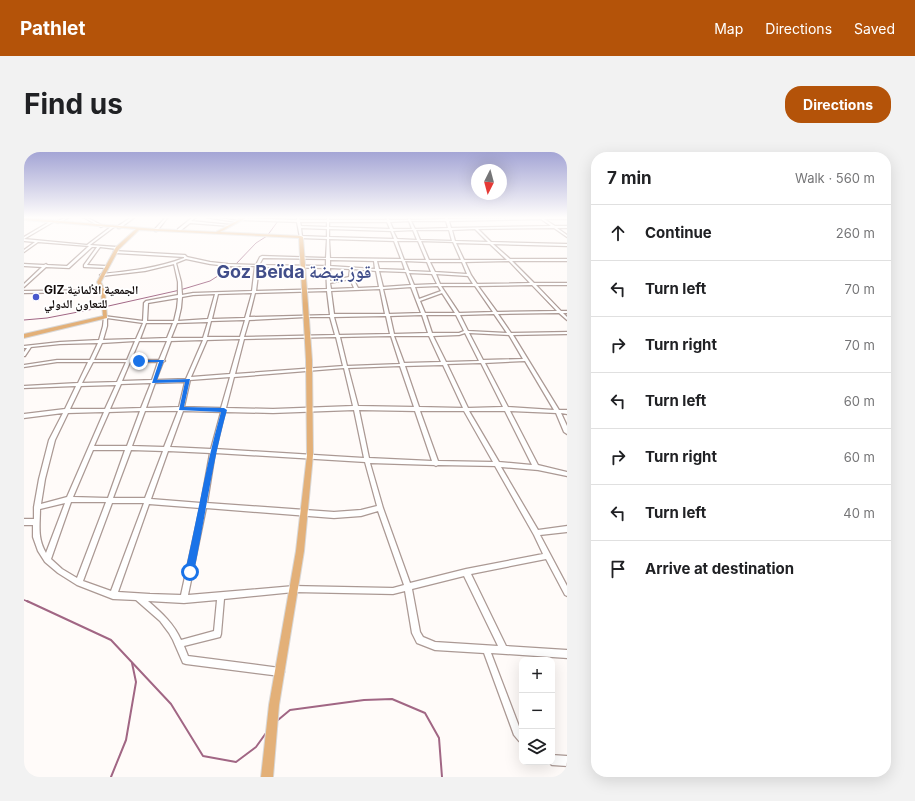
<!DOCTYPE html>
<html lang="en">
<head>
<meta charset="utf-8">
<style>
  :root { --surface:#fff; --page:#f2f2f2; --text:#202124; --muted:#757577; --line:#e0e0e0; --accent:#b45309 }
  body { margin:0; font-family:Inter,"Noto Naskh Arabic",sans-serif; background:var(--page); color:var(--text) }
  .controls { position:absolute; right:12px; bottom:12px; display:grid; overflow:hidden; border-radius:8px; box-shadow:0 4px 16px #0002 }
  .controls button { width:36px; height:36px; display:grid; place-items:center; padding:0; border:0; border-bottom:1px solid var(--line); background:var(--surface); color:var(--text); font:20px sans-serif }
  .compass { position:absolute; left:447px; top:12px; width:36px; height:36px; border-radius:50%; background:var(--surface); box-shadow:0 4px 16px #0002; rotate:186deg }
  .stop { position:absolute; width:12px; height:12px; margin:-9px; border:3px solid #1a73e8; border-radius:50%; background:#fff }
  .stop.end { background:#1a73e8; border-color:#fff; box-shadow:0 1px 4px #0008 }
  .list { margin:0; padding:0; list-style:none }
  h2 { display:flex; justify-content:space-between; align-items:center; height:52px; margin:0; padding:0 16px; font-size:17px }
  h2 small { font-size:13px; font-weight:400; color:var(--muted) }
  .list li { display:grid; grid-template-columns:26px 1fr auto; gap:12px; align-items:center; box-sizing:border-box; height:56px; padding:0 16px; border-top:1px solid var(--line) }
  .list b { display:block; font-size:15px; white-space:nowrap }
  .list em { font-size:13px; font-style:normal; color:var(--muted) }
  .icon { flex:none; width:22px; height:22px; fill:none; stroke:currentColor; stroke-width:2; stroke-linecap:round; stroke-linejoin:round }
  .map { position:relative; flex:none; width:543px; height:625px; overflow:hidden; border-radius:16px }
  header { display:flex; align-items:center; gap:24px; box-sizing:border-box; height:56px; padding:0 20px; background:var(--accent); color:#fff }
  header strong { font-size:19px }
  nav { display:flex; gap:22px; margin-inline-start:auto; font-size:14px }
  .intro { display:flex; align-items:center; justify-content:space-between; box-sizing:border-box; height:96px; padding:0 24px }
  h1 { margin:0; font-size:28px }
  .button { padding:10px 18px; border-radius:16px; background:var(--accent); color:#fff; font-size:14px; font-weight:700 }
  main { display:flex; gap:24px; padding:0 24px }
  aside { flex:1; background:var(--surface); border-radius:16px; box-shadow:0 4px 16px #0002 }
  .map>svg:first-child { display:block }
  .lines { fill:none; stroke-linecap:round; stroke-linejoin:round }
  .stream-far2 { stroke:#a16684; stroke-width:1 }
  .stream-far1 { stroke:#a16684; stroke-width:1.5 }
  .stream { stroke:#a16684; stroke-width:2 }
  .minor-casing { stroke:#ab9994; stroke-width:2.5 }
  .major-casing { stroke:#d9d8d8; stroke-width:2 }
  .minor { fill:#fff; fill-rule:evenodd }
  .major { fill:#e3b078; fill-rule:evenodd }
  .route { fill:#1a73e8 }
  .poi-dot { fill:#4859cd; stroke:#fff; stroke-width:1.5 }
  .labels { text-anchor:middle; stroke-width:3.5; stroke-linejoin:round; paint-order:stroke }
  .far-poi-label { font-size:12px; font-weight:bold; fill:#110a09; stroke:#fff; text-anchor:start }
  .far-town-label { font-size:18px; font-weight:bold; fill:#414e8a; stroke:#fff }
</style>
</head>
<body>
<header>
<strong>Pathlet</strong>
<nav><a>Map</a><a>Directions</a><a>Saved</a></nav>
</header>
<div class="intro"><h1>Find us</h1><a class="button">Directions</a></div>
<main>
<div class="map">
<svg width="543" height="625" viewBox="0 0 543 625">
  <rect width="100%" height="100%" fill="#fffbf9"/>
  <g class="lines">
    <polyline class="stream-far2" points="0,168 23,166 80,155 156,138 186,129 211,113 232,91 243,84 257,65"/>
    <polyline class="stream-far1" points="0,448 5,450"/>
    <g class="stream">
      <polyline points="3,449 87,488 147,552 179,604 212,610 232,595 242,581"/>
      <polyline points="254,568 266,558 340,548 368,547 401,561 415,586 418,625"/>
      <polyline points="87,625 102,588 112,530 108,511"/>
    </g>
    <g class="minor-casing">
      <g id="minor">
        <polygon points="43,65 46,65 34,71 32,70"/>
        <polygon points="59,65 62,65 79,74 77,75"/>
        <polygon points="108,65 111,65 96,76 94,76 94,74"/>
        <polygon points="142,65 144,65 133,79 131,79 131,77"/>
        <polygon points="169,65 172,65 167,69 207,73 206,74 166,71 156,79 154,79 154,77"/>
        <polygon points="181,65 188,65 214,69 213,70"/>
        <path d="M274 65 275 66 276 68H303V65H305V68H363L362 65H364L365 68H384V67L385 66 387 68 421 67V65H423L424 67 543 65V67H520L531 74H543V76H533L543 83V85L530 76 454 77 467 90 543 92V94L469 92 486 107H543V109H488L510 131H543V133H512L537 159H543V161H539L543 165V168L535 161 474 162 487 181 543 180V182L489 183 535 258H543V262L537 261 543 274V282L540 280 532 261 486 259 514 313 543 320V324L514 318 477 315 514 378 543 374V380L516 383 543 434V444L541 443 522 407 447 422 482 494 543 498V506L467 501 496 577 498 579V590L495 589 490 583 460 501 411 498 393 491 388 481 381 439 369 442 270 440 200 447 197 482 196 485 160 494 164 504 256 516 259 517 260 520 259 523 256 524 162 512 159 511 149 488 145 481 136 469 112 448 89 447 53 433 34 421 21 410 14 399 9 385V373H0V367H10V355L15 327 25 288 39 261 0 266V262L41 257 52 234 0 236V234L54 231 64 210H33L0 215V213L33 208H66L74 191 36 192 7 195 1 204H0V200L3 196H0V194L36 190 75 188 79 174 80 164 119 169 120 151 122 149 154 143V130L150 112 121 119 78 124 76 123 78 122C106 119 134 116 160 106V105L91 101H90V99L161 103 163 105 186 110 204 112 232 113 236 105 238 104 302 106 303 87 276 86 273 70 217 68 216 67 217 66 273 68V66ZM517 67 527 74 427 76 425 69ZM385 69 388 77H369L366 70ZM387 69H422L424 76 391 77ZM276 70H303V75L277 74ZM305 70H363L366 77 305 75ZM277 76 303 77V85L278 84ZM305 77 367 79 370 87 305 85ZM451 77 464 90 431 89 428 78ZM389 78 393 88 373 87 369 79ZM392 78H425L428 89 396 88ZM305 87 370 89 377 107 306 106ZM373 89H394L402 108H380ZM397 89 429 90 437 108H405ZM432 91 466 92 483 108H440ZM239 106 302 107V114L235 113ZM162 107 186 112 204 114H231L228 139 169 141 158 143 157 130 152 111ZM306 108 350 109 351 117 306 114ZM353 109H378L381 118 355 117ZM381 109 403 110 407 120 385 119ZM485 109 506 131 453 132 447 123 441 110ZM406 110H438L443 122 411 120ZM235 115 302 116 303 137 232 139ZM306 116 326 117 325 125 306 129ZM329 117 352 119 355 135 334 136 329 126ZM355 119 382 120 387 133 359 135ZM385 121 408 122 413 132 390 133ZM412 122 444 124 449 132H416ZM326 127 330 136 307 137 306 131ZM508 133 533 159 473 160 454 134ZM414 134 417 139 395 147 391 135ZM417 134H451L469 160 435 161ZM387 135 397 161 365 162 359 137ZM356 137 361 162H310L307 139ZM303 139 306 163 225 165 231 141ZM228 141 221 166 188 167 194 142ZM418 141 431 161H401L396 149ZM191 142 184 167 154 169 157 156 158 145 169 143ZM154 146 153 156 150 169H123L124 151ZM470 162 483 181 444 179 436 163ZM398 163 404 181 370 182 366 164ZM402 163H432L440 179 435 181H408ZM362 164 366 182 315 183 310 165ZM282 165H306L311 183 220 185 225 168ZM83 166 119 171 112 187 79 188 83 174ZM221 168 216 185H183L187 169ZM184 170 179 186H147L153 171ZM122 171H149L143 186 116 187ZM441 181 455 209 422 210 409 184 435 183ZM445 181 485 183 499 207 459 208ZM367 184 376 212 323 214 316 185ZM370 184H405L417 210 380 211ZM312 185 319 214 211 222 220 187ZM216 187 206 222 167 225 183 188ZM179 188 162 227 132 228 139 210 141 209 140 208 147 189ZM111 189 103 208H70L78 191ZM115 189H143L135 208H107ZM501 209 530 258 484 255 461 211ZM69 210H102L93 230 58 231ZM106 210H134L128 228 98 229ZM457 211 479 255 444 256 423 212ZM419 213 439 256 395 255 381 214ZM376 214 390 255 334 254 324 216ZM320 216 329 254 249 257 202 256 210 225ZM206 225 197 256 160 255 166 228ZM161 230 155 255 122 256 131 231ZM127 231 117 256 86 257 97 232ZM92 233 81 257H46L57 234ZM330 258 340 306 192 297 201 260 249 261ZM335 258 391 259 408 309 345 306ZM116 259 103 294H70L85 260ZM121 259H154L140 295 108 294ZM159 259 197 260 187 297 146 295ZM396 259H440L469 310 414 309ZM445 259H481L508 313 475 310ZM80 260 43 345 17 352 21 327 31 288 44 261ZM69 298H101L84 346 49 345ZM107 298 139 299 121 346H89ZM144 299 186 301 177 351 127 347ZM191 301 341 310 353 354 337 358 310 360 183 351ZM346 311 410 313 412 314 414 313 471 314 510 383 519 402 442 417 386 431 359 356ZM47 350H82L53 426 38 417 27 407ZM41 351 22 401C13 386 16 373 16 357ZM88 351H120L87 439 59 429ZM125 352 176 356 157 443 126 442 94 440ZM182 356 310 366 337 364 354 359 380 433 369 436 270 434 164 443ZM440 424 474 494 411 490 399 485 396 480 388 437ZM193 448 190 479 157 488C150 472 138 461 124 449L160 451Z"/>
        <polygon points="27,69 29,70 0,87 0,85"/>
        <polygon points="88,74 90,75 66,93 93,95 94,96 93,97 76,95 63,113 82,114 83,114 83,116 60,115 60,113 73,95 68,95 45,116 22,115 0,135 0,132 18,115 0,114 0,112 20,113 22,112 23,113 43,114 65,94 14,90 0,100 0,98 11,90 0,89 0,87 63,93"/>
        <polygon points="79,138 81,139 80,140 0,141 0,139"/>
        <polygon points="528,603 543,604 543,614 528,613 525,611 524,610 528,610"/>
      </g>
    </g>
    <g class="major-casing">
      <polygon id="major" points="220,65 224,65 196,80 277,84 279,85 288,208 289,303 280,399 255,553 249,625 237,625 245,553 272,399 283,303 282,208 275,86 115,78 95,97 77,130 81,139 83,166 0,186 0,182 79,164 77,139 73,130 92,95 112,77 0,68 0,66 132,77 192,80"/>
    </g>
    <use href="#minor" class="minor"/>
    <use href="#major" class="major"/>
  </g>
  <linearGradient id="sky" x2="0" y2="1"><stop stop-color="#a4a5d5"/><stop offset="0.43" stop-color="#fffdfc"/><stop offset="1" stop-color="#fffdfc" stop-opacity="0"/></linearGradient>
  <rect width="543" height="152" fill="url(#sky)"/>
  <path class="route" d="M115 208H140L133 228 166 227 160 255 200 256 203 258C188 311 181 366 170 420L166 424 161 420C173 367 182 312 197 260L155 258 161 230 128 231 135 210H113L112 209Z"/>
  <circle class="poi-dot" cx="12" cy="145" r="4"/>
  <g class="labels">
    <g class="far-poi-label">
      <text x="20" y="142">GIZ الجمعية الألمانية<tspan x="20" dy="14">للتعاون الدولي</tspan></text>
    </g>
    <g class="far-town-label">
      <text x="270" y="126">Goz Beïda قوز بيضة</text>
    </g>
  </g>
</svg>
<div class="controls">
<button>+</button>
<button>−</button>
<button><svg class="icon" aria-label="layers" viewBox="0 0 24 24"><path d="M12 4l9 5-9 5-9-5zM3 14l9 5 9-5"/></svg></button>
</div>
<svg class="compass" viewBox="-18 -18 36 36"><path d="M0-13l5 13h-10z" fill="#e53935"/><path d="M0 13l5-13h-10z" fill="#757577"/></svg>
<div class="stop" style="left:166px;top:420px"></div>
<div class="stop end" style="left:115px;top:209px"></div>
</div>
<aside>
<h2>7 min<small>Walk · 560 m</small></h2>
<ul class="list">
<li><svg class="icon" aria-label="ahead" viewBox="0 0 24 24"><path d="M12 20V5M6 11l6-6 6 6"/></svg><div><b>Continue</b></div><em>260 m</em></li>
<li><svg class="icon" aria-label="left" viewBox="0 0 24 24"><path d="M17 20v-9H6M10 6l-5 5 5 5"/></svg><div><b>Turn left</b></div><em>70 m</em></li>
<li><svg class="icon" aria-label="right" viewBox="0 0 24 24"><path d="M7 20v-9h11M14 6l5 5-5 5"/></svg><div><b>Turn right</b></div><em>70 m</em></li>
<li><svg class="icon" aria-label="left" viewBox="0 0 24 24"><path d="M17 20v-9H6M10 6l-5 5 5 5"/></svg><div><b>Turn left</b></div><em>60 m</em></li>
<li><svg class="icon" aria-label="right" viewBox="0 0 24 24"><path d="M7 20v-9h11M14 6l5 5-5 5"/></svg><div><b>Turn right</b></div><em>60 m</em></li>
<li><svg class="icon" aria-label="left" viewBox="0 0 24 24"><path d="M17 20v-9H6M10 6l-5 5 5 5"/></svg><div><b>Turn left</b></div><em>40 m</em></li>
<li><svg class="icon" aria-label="arrive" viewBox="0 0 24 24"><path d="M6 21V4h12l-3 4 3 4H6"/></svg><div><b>Arrive at destination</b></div></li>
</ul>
</aside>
</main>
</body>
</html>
